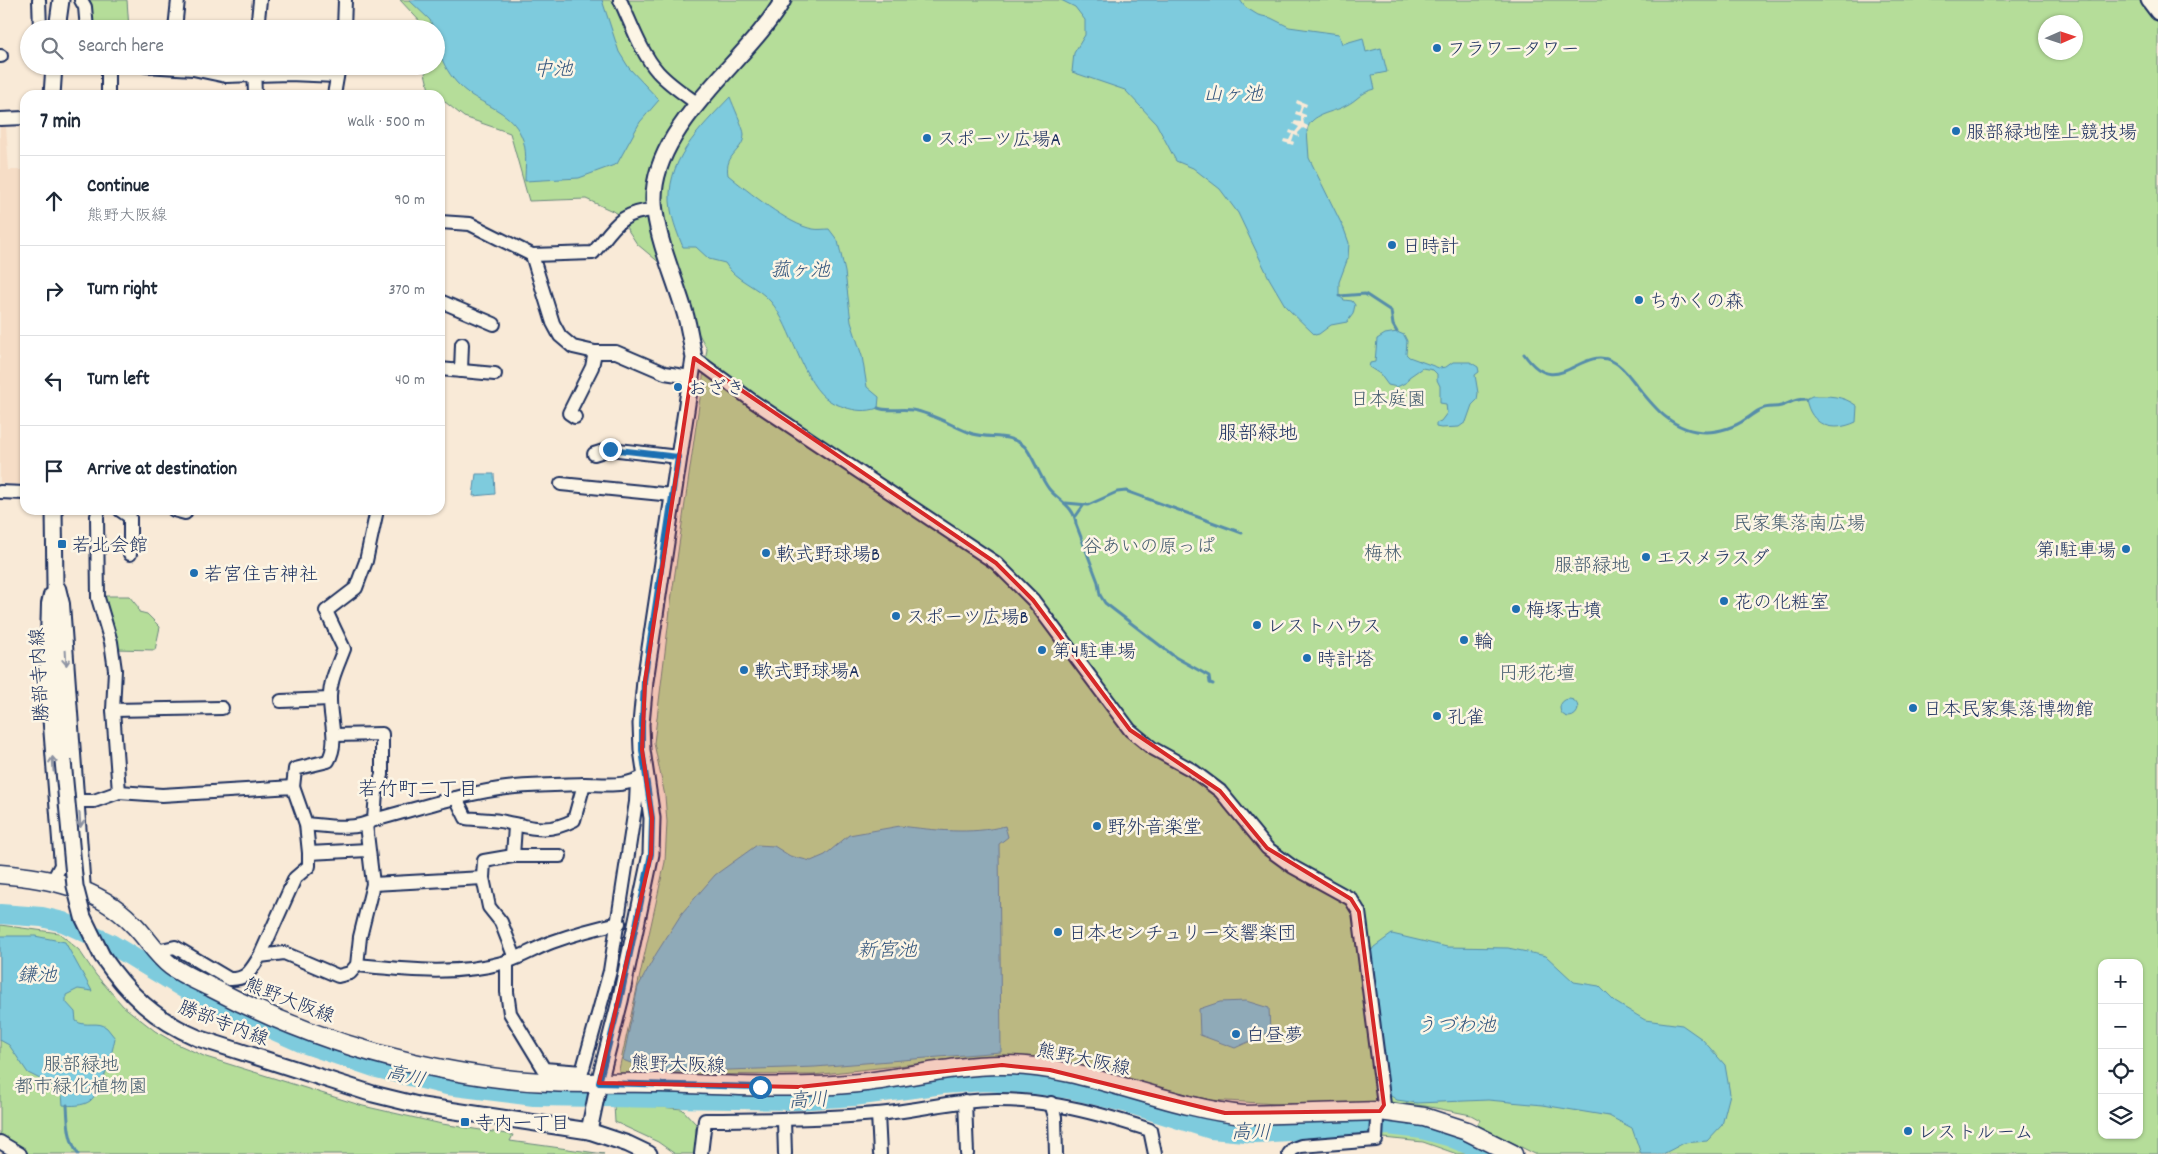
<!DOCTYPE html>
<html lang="en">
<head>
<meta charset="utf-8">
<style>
  :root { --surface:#fff; --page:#f6f6f7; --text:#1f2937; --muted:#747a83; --line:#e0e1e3 }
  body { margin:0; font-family:Dekko,"Klee One",sans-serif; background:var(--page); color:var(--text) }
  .controls { position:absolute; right:15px; bottom:15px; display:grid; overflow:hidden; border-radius:10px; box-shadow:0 1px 4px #0004 }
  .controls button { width:45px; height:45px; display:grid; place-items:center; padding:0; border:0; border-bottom:1px solid var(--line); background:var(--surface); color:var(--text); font:25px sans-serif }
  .compass { position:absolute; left:2038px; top:15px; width:45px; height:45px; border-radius:50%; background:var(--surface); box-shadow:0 1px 4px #0004; rotate:87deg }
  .stop { position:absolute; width:15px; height:15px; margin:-11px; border:4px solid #1f6fb2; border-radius:50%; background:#fff }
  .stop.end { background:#1f6fb2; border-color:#fff; box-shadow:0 1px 5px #0008 }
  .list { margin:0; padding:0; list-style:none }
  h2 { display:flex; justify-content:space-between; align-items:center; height:65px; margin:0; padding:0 20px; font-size:21px }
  h2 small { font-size:16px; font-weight:400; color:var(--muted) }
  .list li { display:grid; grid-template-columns:32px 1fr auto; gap:15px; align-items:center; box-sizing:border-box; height:90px; padding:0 20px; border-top:1px solid var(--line) }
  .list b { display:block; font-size:19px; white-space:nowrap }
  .list p { margin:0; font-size:16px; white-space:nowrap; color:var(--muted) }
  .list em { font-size:16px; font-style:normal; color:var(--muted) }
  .icon { flex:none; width:28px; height:28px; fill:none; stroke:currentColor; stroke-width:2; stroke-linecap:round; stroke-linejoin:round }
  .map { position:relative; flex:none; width:2158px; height:1154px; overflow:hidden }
  .search { position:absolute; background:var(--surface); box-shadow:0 1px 4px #0004; left:20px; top:20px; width:425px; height:55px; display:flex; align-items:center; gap:12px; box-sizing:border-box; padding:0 18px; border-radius:28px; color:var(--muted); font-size:19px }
  .panel { position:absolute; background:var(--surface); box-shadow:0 1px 4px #0004; left:20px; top:90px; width:425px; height:425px; border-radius:15px }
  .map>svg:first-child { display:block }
  .built { fill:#f6ddc6 }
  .green { fill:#b5dd99; stroke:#68867c; fill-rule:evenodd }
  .water { fill:#7ecbdd; stroke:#568daa }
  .pier { fill:#f9ead7 }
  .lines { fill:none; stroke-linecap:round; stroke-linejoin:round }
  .stream { stroke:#568daa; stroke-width:3 }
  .river { stroke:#7ecbdd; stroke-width:20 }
  .minor-casing { stroke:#1b2f5e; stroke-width:16 }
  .tertiary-casing { stroke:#1b2f5e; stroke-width:19 }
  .secondary-casing { stroke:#1b2f5e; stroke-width:21 }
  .minor { stroke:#fcf5e5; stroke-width:12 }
  .tertiary { stroke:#fcf5e5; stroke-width:15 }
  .secondary { stroke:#fcf5e5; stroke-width:18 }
  .tertiary-bridge-casing { stroke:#1b2f5e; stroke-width:19; stroke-linecap:butt }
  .tertiary-bridge { stroke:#fcf5e5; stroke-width:15 }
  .oneway { stroke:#8c92a2 }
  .route { stroke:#1f6fb2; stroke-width:6 }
  .marked { fill:#d62828; fill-opacity:0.2; stroke:#d62828; stroke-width:4; stroke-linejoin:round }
  .poi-dot { fill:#1f6fb2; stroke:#fcf5e5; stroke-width:2 }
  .labels { text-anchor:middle; stroke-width:5; stroke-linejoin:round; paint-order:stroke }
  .poi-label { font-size:19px; fill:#1b2f5e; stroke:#fcf5e5; text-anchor:start }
  .park-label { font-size:19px; fill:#425a6d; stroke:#fcf5e5 }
  .street-label { font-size:19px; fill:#1b2f5e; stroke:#fcf5e5 }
  .water-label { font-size:20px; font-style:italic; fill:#34567e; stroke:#fcf5e5 }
  .neighbourhood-label { font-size:20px; fill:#1b2f5e; stroke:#fcf5e5 }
</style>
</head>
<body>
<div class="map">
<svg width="2158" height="1154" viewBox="0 0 2158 1154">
  <rect width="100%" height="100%" fill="#f9ead7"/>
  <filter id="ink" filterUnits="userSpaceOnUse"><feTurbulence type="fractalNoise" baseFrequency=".02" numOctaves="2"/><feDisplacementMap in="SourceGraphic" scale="10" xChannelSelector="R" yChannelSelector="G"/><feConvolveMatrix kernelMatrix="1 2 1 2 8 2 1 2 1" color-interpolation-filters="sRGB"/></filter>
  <g filter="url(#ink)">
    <polygon class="built" points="0,126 6,126 9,170 25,170 25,485 0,483"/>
    <g class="green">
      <polygon points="85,0 127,0 129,29 90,29"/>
      <path d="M400 0H2150L2158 12V1154H1535L1477 1125 1480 1120 1471 1115 1425 1106 1396 1103 1278 1104 1209 1100 1065 1063 999 1055 813 1075 618 1074 665 862 667 822 665 796 654 743 672 594 707 349 661 264 637 244 617 213 586 199 529 201 510 133 464 117 440 98V95H436L429 90 425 73 428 66H436V29H427ZM2046 22H2076V52H2046ZM2102 963H2139V1135H2102Z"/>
      <polygon points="102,596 129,596 138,607 139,612 147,614 160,627 155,650 116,649"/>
      <polygon points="0,925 59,933 79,950 96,975 123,1006 155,1031 177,1044 206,1057 363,1106 442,1124 513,1135 510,1141 604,1154 29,1154 0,1136"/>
      <polygon points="627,1104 682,1109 696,1124 695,1154 675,1154 658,1142 615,1122 614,1105"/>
      <polygon points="1383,1129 1422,1132 1447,1139 1484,1154 1457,1154 1423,1142 1383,1138"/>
    </g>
    <g class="water">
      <path d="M409 0H602L619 52 629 68 659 100 640 122 617 164 579 178 525 181C525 166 528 149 521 135 511 113 489 107 471 95 449 80 436 55 436 29H434L430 20Z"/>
      <path d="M1061 0H1240L1245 7 1258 15 1271 18 1289 27 1339 34 1342 44 1363 38 1366 52 1381 48 1387 72 1372 75 1375 89C1359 93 1358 100 1345 106 1333 113 1311 113 1307 130L1309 158 1344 229 1349 243 1348 258 1339 282V296L1344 300 1352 301 1355 305 1353 314 1347 322 1331 325 1319 334 1315 335 1286 307 1269 278 1238 213 1220 189 1193 168 1176 161 1156 123 1125 90 1072 72 1074 53 1085 35V20L1075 7Z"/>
      <path d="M730 97C733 105 744 129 744 134 744 152 724 153 728 175 748 191 788 225 813 229 818 230 824 229 829 229L838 241 845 272 851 322 862 356 867 387 879 397 878 408C867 412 855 411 844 407 839 405 834 404 830 401 803 386 792 326 771 302 758 286 735 281 725 263L709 259 696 247H683C678 235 673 222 671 210 663 162 700 129 730 97Z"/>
      <polygon points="1397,332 1404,335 1407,341 1406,354 1409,357 1439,368 1446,367 1453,362 1470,362 1478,367 1479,372 1475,375 1478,393 1477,400 1472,405 1466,422 1459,427 1441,428 1436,427 1436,423 1441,421 1447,413 1446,404 1440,403 1440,386 1437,380 1437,374 1433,370 1422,368 1409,377 1407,382 1397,387 1388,385 1380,374 1369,367 1370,363 1375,362 1377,339 1385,334"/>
      <path d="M1812 396C1829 396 1842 395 1857 406L1856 422C1832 433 1811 426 1806 399Z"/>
      <polygon points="476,474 494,474 495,494 473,496"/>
      <circle cx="1569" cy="708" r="9"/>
      <path d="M900 826C935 830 970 835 1005 826L1008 837 999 844 1001 1052 815 1067 642 1073 636 1065 623 1060 638 987 656 954 682 913 715 875 757 845 774 846 790 856 811 861 825 855 849 835Z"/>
      <polygon points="1392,934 1447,947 1508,948 1546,956 1574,982 1599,986 1615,1002 1645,1020 1682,1025 1702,1039 1725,1065 1730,1094 1722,1125 1707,1141 1684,1143 1663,1154 1641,1154 1632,1128 1609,1116 1543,1105 1488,1100 1417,1103 1397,1100 1388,1094 1369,954 1374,947"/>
      <path d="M0 936H35L65 942 92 991 78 989 66 995V1002L75 1012 76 1021C85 1028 99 1020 107 1028 110 1031 112 1035 115 1038 112 1054 102 1091 90 1101 83 1106 71 1106 63 1105L62 1094 50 1084 28 1073 9 1045 0 1040Z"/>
      <polygon points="1246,1001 1269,1008 1270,1032 1235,1048 1200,1035 1199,1009 1220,1002"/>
    </g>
    <polygon class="pier" points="1297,100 1307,104 1306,107 1303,106 1301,113 1306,115 1306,117 1303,117 1304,124 1308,126 1307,130 1303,128 1298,133 1299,137 1294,135 1292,141 1294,142 1293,145 1283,142 1284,139 1289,140 1292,134 1289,133 1290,130 1295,132 1299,127 1293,124 1295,121 1301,122 1301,116 1295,114 1296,111 1299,112 1301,106 1296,103"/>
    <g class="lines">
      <g class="stream">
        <polyline points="1339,296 1365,294 1391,311 1393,325 1397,332"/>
        <path d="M1524 354C1557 402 1580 345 1612 361 1621 365 1628 374 1634 382 1653 406 1672 432 1706 432 1719 432 1735 427 1746 419 1751 416 1756 411 1762 409 1768 406 1775 408 1781 406 1791 403 1793 399 1806 399"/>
        <path d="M878 408C888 412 901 408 912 410 933 413 953 427 973 434 991 439 1008 433 1024 446 1032 453 1040 478 1049 489 1059 501 1075 507 1076 524L1098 582 1100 595 1105 603 1175 657 1209 676 1210 683 1213 684"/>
        <polyline points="1066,503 1088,505 1117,492 1126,491 1242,533"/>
        <polyline points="1076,516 1083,506"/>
        <path d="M67 1105C68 1123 68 1139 78 1154"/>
      </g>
      <polyline class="river" points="0,914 42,917 63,922 111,944 195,995 303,1043 377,1068 447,1085 534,1096 796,1100 854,1096 943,1084 984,1081 1035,1084 1071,1089 1128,1103 1211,1129 1256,1133 1388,1125 1422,1129 1448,1136 1492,1154"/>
      <g class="minor-casing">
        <g id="minor">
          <polyline points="39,0 40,29"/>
          <polyline points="81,0 85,7 87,29"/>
          <path d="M620 0C631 23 641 53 658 72 670 85 684 94 698 104"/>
          <polyline points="175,29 178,0"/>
          <polyline points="257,29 260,0"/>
          <polyline points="344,29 345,0"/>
          <polyline points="0,56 1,56"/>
          <polyline points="108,66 108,95"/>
          <polyline points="146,66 193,69 226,76 289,74 337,76"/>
          <polyline points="254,66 255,95"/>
          <polyline points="334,95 339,66"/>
          <polyline points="0,119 25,118"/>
          <path d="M440 222 470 224 532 255 593 253C614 228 619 212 654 210"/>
          <polyline points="532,255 553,323 560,336 573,347 595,352 616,352 665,373 690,377"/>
          <polyline points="440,301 494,324"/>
          <polyline points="694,358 754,402 996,563 1033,600 1130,730 1152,748 1192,770 1220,791 1267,848 1293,867 1351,899 1359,912 1384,1105 1377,1119 1376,1140 1301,1146 1293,1149 1289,1154"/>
          <polyline points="440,369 495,374"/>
          <polyline points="461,371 462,344"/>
          <polyline points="575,417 569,413 592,367 595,352"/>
          <polyline points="594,454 610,449 678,457"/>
          <polyline points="561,484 672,495"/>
          <polyline points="0,492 25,493"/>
          <polyline points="99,510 97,516 98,598 111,642 115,670 113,710 119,792"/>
          <polyline points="120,510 130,517 130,554"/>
          <polyline points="174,510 185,513"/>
          <polyline points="59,588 63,604 84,890"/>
          <polyline points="50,595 48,604 46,675 61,865 53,880"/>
          <polyline points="281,701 330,699"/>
          <polyline points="113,710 222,708"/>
          <polyline points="334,735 382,734 382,775 376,792 374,820"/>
          <path d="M293 787 295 769 328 761C339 742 330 721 330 700 329 682 338 665 344 649L326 611 356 588 366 561 377 510"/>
          <path d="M456 798 466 818C479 820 493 819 505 822 533 828 547 834 574 820L584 784"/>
          <path d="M78 801H94L119 792 162 795 293 787 306 824C328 826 355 831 374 820 420 808 467 792 515 787 538 785 561 785 584 784 606 784 626 788 646 775"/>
          <polyline points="306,824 309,853 368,850"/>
          <polyline points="513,856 515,826"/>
          <polyline points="373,884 483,878"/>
          <path d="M156 951 175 947 229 979C247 980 251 970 260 956L284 953 338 976 350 973 357 965 360 937 373 884 366 825"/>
          <polyline points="260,956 295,878 309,866 309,853"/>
          <polyline points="515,958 501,922 489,907 483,878 484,861 513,856 560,856"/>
          <polyline points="507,961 507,992 510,1013 544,1069 582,1072 610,971 636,802 637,781"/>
          <path d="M357 965C407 970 456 976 506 962 522 957 536 948 552 942 574 934 596 928 619 923"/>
          <polyline points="965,1101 967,1154"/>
          <polyline points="1051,1103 1055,1117 1056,1154"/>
          <polyline points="878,1114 880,1154"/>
          <polyline points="784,1120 785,1154"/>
          <polyline points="0,1142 20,1154"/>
          <path d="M701 1154 705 1120C762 1120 819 1119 876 1114 905 1112 934 1105 963 1102 1027 1094 1090 1110 1150 1130L1155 1154"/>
        </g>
      </g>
      <g class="tertiary-casing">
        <g id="tertiary">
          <polyline points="2149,0 2158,12"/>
          <polyline points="57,29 61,0"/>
          <polyline points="52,95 54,66"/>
          <polyline points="54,510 56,660 63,761"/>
          <path d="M102 956C129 995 154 1019 198 1038L373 1094 422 1106 589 1131 628 1144 649 1154"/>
          <path d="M589 1131 599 1083 620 1001 651 854 652 818 642 750 641 724 645 681 694 358C691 342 689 325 684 310 674 277 660 246 655 212 642 133 747 63 783 0"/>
        </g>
      </g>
      <g class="secondary-casing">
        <path id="secondary" d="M0 874C48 878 97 887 132 923 146 936 156 955 171 966 183 975 198 981 212 988 275 1021 344 1047 414 1063 459 1073 504 1081 550 1082 587 1084 624 1082 662 1083 727 1085 792 1090 858 1083 906 1078 952 1065 1001 1065 1082 1064 1163 1107 1244 1115L1380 1111 1424 1117 1467 1131 1513 1154"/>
      </g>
      <use href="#minor" class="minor"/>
      <use href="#tertiary" class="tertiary"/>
      <use href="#secondary" class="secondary"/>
      <g class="tertiary-bridge-casing">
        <polyline id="tertiary-bridge" points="63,761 75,886 83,917 102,956"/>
      </g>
      <use href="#tertiary-bridge" class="tertiary-bridge"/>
    </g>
    <defs><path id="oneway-shaft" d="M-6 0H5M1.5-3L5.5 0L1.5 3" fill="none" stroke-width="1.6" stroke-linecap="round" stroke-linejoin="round" transform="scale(1.25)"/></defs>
    <g class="oneway">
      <use href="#oneway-shaft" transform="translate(66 658) rotate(87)"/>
      <use href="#oneway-shaft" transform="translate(53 764) rotate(-94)"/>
      <use href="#oneway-shaft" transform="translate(80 820) rotate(86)"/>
    </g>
  </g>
  <g class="lines" filter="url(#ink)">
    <polyline class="route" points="610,449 678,457 644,681 642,724 642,750 652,818 651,854 620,1001 599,1083 760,1087"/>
  </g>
  <path class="marked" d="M694 358 996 563 1033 600 1130 730 1220 791 1267 848 1351 899 1359 912 1384 1105 1380 1111 1225 1113 1050 1070 1002 1065 799 1087 599 1083 651 854 652 818 642 750 645 681Z"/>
  <g class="poi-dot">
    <circle cx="1437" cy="48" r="5"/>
    <circle cx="1956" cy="131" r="5"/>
    <circle cx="927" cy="138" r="5"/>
    <circle cx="1392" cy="245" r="5"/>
    <circle cx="1639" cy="300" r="5"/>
    <circle cx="678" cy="387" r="5"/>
    <rect x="57" y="539" width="10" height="10" rx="2.5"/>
    <circle cx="2126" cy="549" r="5"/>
    <circle cx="766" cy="553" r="5"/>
    <circle cx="1646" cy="557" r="5"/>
    <circle cx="194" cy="573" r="5"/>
    <circle cx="1724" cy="601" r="5"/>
    <circle cx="1516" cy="609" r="5"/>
    <circle cx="896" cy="616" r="5"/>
    <circle cx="1257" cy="625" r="5"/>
    <circle cx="1464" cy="640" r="5"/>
    <circle cx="1042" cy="650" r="5"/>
    <circle cx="1307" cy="658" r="5"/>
    <circle cx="744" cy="670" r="5"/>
    <circle cx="1913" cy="708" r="5"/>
    <circle cx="1437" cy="716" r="5"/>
    <circle cx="1097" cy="826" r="5"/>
    <circle cx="1058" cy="932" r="5"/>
    <circle cx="1236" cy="1034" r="5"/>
    <rect x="460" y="1117" width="10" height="10" rx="2.5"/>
    <circle cx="1908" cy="1131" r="5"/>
  </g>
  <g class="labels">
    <g class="poi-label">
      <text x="1447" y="55">フラワータワー</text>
      <text x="1966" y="138">服部緑地陸上競技場</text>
      <text x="937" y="145">スポーツ広場A</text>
      <text x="1402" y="252">日時計</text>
      <text x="1649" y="307">ちかくの森</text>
      <text x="688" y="394">おざき</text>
      <text x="72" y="551">若北会館</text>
      <text x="2116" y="556" text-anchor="end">第1駐車場</text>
      <text x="776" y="560">軟式野球場B</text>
      <text x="1656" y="564">エスメラスダ</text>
      <text x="204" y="580">若宮住吉神社</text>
      <text x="1734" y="608">花の化粧室</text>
      <text x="1526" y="616">梅塚古墳</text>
      <text x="906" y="623">スポーツ広場B</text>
      <text x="1267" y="632">レストハウス</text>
      <text x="1474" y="647">輪</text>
      <text x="1052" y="657">第4駐車場</text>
      <text x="1317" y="665">時計塔</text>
      <text x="754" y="677">軟式野球場A</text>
      <text x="1923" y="715">日本民家集落博物館</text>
      <text x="1447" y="723">孔雀</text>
      <text x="1107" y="833">野外音楽堂</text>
      <text x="1068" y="939">日本センチュリー交響楽団</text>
      <text x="1246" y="1041">白昼夢</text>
      <text x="475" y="1129">寺内一丁目</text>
      <text x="1918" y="1138">レストルーム</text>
    </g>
    <g class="park-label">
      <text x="1388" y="405">日本庭園</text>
      <text x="1799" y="529">民家集落南広場</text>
      <text x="1149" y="552">谷あいの原っぱ</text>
      <text x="1383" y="559">梅林</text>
      <text x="1592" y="571">服部緑地</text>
      <text x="1537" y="679">円形花壇</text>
      <text x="81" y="1070">服部緑地<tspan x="81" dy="22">都市緑化植物園</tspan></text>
    </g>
    <g class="street-label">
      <text transform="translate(38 675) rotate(-93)" y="7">勝部寺内線</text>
      <text transform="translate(290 999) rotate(21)" y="7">熊野大阪線</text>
      <text transform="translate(224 1022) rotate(21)" y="7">勝部寺内線</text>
      <text transform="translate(1084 1058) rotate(12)" y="7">熊野大阪線</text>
      <text transform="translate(678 1063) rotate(2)" y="7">熊野大阪線</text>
    </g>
    <g class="water-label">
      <text x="553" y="75">中池</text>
      <text x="1233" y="100">山ヶ池</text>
      <text x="800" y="276">菰ヶ池</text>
      <text x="887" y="956">新宮池</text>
      <text x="37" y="981">鎌池</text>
      <text x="1456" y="1031">うづわ池</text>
      <text transform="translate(406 1075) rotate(14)" y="7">高川</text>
      <text transform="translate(808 1099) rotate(-3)" y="7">高川</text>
      <text transform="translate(1251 1131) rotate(1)" y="7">高川</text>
    </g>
    <g class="neighbourhood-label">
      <text x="1258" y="439">服部緑地</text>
      <text x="418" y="795">若竹町二丁目</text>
    </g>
  </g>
</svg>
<div class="controls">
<button>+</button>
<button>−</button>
<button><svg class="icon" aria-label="locate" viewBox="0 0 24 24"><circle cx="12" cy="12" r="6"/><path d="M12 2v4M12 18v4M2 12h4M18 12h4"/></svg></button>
<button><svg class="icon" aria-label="layers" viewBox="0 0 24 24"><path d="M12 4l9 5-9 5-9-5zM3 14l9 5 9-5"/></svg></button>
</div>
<svg class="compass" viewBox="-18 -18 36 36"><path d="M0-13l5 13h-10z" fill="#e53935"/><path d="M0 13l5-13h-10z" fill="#747a83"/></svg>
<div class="stop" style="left:760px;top:1087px"></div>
<div class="stop end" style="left:610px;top:449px"></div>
<div class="search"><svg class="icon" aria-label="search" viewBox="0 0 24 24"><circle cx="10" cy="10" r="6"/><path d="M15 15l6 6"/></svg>Search here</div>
<section class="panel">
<h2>7 min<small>Walk · 500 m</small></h2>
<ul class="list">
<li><svg class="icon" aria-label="ahead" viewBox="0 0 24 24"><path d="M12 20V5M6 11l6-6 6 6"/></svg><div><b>Continue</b><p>熊野大阪線</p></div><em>90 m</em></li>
<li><svg class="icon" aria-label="right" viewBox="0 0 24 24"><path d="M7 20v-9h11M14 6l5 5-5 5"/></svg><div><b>Turn right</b></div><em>370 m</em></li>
<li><svg class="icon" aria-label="left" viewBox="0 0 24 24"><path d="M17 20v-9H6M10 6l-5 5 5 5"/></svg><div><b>Turn left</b></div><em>40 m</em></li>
<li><svg class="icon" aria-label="arrive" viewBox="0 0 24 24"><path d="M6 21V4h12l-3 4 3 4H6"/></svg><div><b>Arrive at destination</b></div></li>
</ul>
</section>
</div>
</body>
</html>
